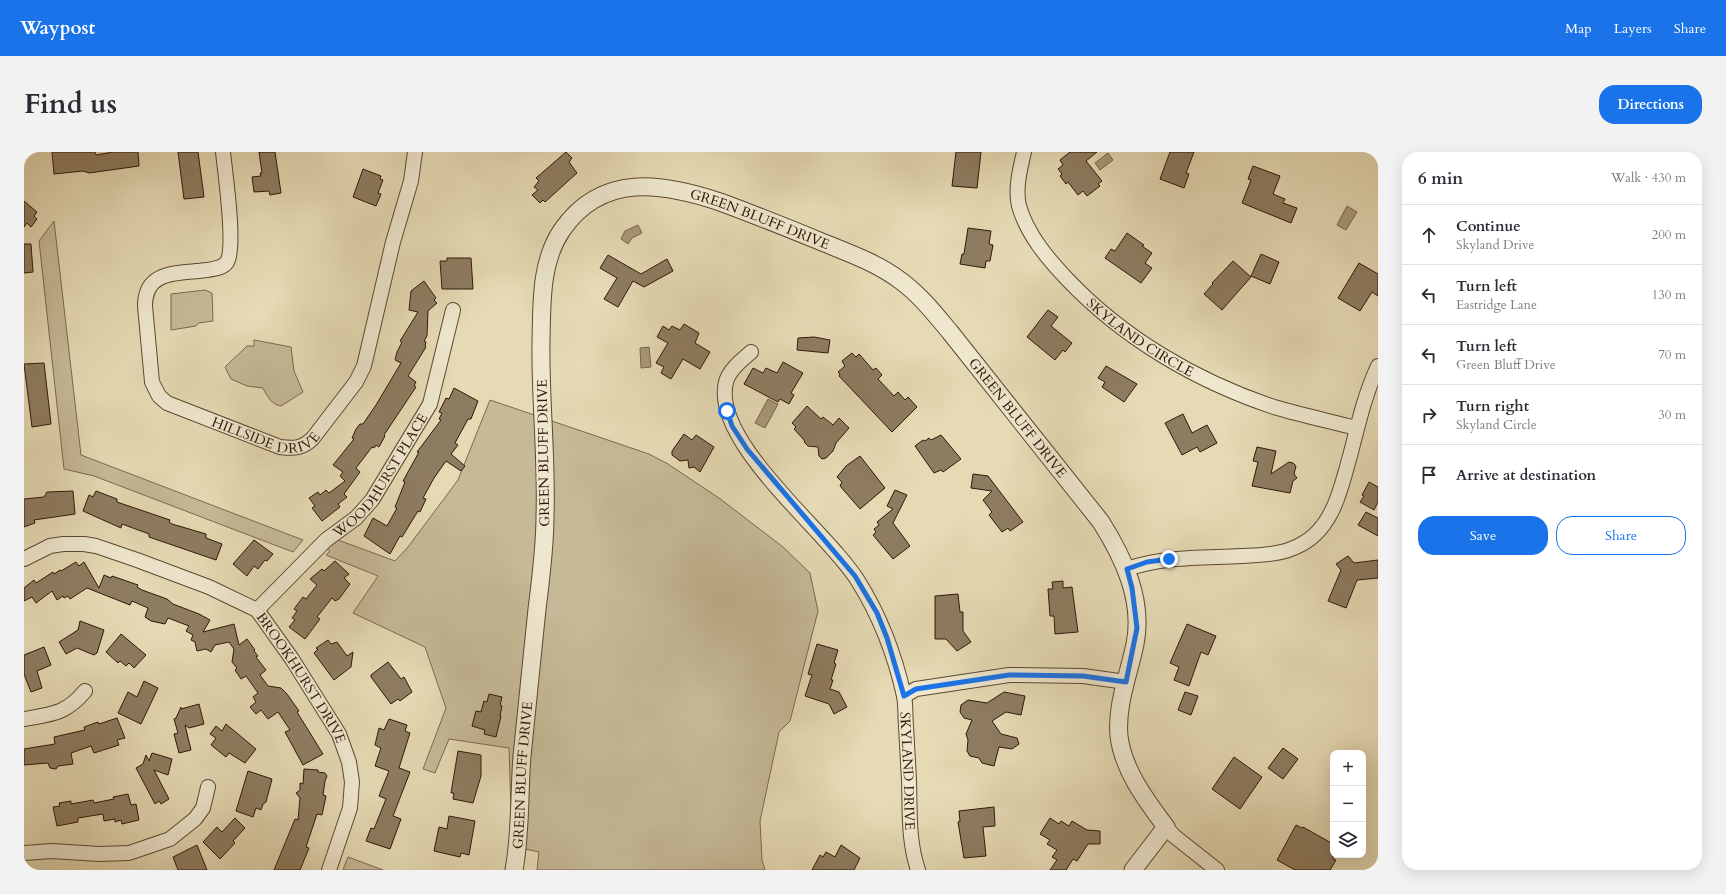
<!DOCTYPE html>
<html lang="en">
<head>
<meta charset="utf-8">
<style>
  :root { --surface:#fff; --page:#f2f2f3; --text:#2b2b33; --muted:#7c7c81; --line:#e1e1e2; --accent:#1a73e8 }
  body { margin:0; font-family:Cardo,serif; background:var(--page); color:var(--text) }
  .controls { position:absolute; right:12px; bottom:12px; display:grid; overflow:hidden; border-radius:8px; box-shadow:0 4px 16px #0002 }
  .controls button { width:36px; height:36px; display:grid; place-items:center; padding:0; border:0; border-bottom:1px solid var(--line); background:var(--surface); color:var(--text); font:20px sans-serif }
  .stop { position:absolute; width:12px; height:12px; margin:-9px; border:3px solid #1a73e8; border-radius:50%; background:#fff }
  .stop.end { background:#1a73e8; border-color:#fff; box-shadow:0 1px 4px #0008 }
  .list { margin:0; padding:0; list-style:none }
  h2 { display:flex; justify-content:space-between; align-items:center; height:52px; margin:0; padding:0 16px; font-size:17px }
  h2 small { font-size:13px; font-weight:400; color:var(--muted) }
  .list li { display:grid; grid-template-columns:26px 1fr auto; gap:12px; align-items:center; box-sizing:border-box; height:60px; padding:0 16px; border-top:1px solid var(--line) }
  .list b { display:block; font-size:15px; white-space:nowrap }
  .list p { margin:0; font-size:13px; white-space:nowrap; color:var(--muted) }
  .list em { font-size:13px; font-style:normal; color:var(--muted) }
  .actions { display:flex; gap:8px; padding:12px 16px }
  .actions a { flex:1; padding:9px 0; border:1px solid var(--accent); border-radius:16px; text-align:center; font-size:14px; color:var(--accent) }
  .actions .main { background:var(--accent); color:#fff }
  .icon { flex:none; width:22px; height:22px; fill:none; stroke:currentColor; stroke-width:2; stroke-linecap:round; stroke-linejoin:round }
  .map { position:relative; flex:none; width:1354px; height:718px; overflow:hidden; border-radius:16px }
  header { display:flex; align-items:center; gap:24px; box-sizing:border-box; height:56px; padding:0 20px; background:var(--accent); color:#fff }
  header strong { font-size:19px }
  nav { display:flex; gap:22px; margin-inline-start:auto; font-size:14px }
  .intro { display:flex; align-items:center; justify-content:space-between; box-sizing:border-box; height:96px; padding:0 24px }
  h1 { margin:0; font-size:28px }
  .button { padding:10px 18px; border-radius:16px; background:var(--accent); color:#fff; font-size:14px; font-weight:700 }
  main { display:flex; gap:24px; padding:0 24px }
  aside { flex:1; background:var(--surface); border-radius:16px; box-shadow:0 4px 16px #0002 }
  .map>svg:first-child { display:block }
  .green { fill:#c6b997; stroke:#7b684f }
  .water { fill:#a79879; stroke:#77644b }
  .building { fill:#8e7c61; stroke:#301707 }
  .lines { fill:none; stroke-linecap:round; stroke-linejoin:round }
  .minor-casing { stroke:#5d4832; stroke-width:16 }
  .tertiary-casing { stroke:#5d4832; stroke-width:19 }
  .minor { stroke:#eee7ce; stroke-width:14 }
  .tertiary { stroke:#eee7ce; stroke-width:17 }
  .route { stroke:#1a73e8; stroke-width:5 }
  .labels { text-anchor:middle; stroke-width:4; stroke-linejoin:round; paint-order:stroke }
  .street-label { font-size:14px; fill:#301707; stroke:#eee7ce }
</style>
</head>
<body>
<header>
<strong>Waypost</strong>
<nav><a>Map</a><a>Layers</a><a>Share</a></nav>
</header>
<div class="intro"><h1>Find us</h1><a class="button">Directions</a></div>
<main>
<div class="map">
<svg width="1354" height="718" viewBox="0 0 1354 718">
  <rect width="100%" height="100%" fill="#e5dab4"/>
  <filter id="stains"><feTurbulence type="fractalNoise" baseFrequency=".005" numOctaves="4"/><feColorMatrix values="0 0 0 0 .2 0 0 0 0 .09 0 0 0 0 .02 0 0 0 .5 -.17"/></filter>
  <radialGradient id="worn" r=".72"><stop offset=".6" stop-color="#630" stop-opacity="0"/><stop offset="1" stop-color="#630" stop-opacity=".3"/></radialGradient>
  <g class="green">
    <polygon points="30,69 57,303 279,388 269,400 70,324 40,317 15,89"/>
    <polygon points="181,138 188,141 189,169 175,171 172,174 147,178 147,142"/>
    <path d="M230 188 267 195 270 219 279 240 257 254C248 253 243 244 239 236L223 234 207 227 201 215 223 194H230Z"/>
    <polygon points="466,248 625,302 644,312 695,346 759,395 786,421 794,459 766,569 755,580 736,669 738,708 741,718 513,718 515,700 488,694 485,596 425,587 411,621 399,617 422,556 401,495 329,461 354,424 302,403 306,399 303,397 314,388 371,409 384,395 434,328"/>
    <polygon points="324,705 359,718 319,718"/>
  </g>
  <g class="water">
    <polygon points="1084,1 1089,8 1076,18 1071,11"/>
    <polygon points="1323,54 1333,60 1322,78 1313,73"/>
    <polygon points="614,73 618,81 608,86 604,92 597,87 601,79"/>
    <polygon points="625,195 627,215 617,216 616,196"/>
    <polygon points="744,247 754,252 741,276 731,271"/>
  </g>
  <g class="building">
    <polygon points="28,0 71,0 72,3 89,0 114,0 115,14 65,21 59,19 30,22"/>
    <polygon points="154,0 174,0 180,45 160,47"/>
    <polygon points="235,0 251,0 257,41 246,43 245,39 230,40 228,25 237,24 236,21 238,21"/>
    <polygon points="542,0 548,6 545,10 553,21 521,50 519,48 516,51 508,43 514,38 510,35 515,29 512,26"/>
    <polygon points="932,0 957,0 953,36 928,34"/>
    <polygon points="1046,0 1073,0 1062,9 1078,29 1074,32 1076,34 1063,44 1059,39 1054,43 1044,30 1042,32 1036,24 1038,22 1034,17 1039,13 1036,8"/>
    <polygon points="1146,0 1170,0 1162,21 1165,22 1160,36 1136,27"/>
    <polygon points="1229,14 1256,24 1249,42 1261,47 1259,51 1273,56 1267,71 1218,51 1227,28 1224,27"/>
    <polygon points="339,17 357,24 356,27 359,28 354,41 357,42 352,54 329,45"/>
    <polygon points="0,49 13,60 10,64 13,67 7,75 3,71 0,75"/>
    <polygon points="944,76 967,79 965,92 969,93 966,109 962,109 961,116 936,112 938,102 940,102"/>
    <polygon points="1103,81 1120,93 1118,94 1128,101 1121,111 1128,116 1117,131 1081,106 1087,97 1091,99"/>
    <polygon points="0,92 7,92 9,120 0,121"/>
    <polygon points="1237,102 1255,110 1246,132 1227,124"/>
    <polygon points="584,103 617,122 643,107 649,119 620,135 609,129 594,155 580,147 593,126 576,116"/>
    <polygon points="423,106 447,106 449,137 418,137 416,109 423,109"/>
    <polygon points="1209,109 1227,125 1198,158 1180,142 1189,132 1188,131"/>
    <polygon points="1335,111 1354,122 1354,144 1348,140 1336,159 1314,146"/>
    <polygon points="400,129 412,146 410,148 413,151 404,159 403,184 400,189 402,190 401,194 402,195 384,224 392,230 390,234 392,235 360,283 361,284 355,295 352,293 350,296 348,295 332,316 336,320 320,342 323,345 314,352 316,355 298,369 288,356 291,354 285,346 294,340 296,343 302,338 305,341 321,329 316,324 319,320 309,313 330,287 328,286 332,277 336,272 339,272 352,253 377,211 371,208 373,200 378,190 376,189 394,160 385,158 387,139"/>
    <polygon points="1024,158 1034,165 1027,174 1048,191 1041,200 1039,198 1031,208 1003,185"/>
    <polygon points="660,172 675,181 671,191 686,200 676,217 659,207 647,227 637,221 640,215 632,211 644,191 633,185 639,174 645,178 648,174 656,178"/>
    <polygon points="790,185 806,188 804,201 773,198 774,186"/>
    <polygon points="828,201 832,205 835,202 849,218 852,216 858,223 854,227 870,244 874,240 881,248 884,245 893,255 868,280 815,224 816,222 814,220 821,214 818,209"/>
    <polygon points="759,210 779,221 767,241 770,243 765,252 756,247 754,250 720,232 729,216 739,221 742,216 753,221"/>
    <polygon points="20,211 27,272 8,275 0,212"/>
    <polygon points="1082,214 1113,232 1100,250 1078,235 1081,230 1074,226"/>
    <polygon points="430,236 454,249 447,267 444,267 431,291 434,293 427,302 441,314 437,319 422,309 410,326 399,346 402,347 396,360 394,359 378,385 376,384 366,402 340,384 349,366 363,374 373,356 371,355 381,330 379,329 395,300 393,300 417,268 415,267 418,261 415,260 422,246 425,247"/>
    <polygon points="783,254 797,267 799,265 809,273 815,266 825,276 812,291 809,299 802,306 798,307 795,304 794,295 784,294 781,291 780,288 770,277 772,275 768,271"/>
    <polygon points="1159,262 1168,281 1183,273 1193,291 1176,300 1173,295 1158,303 1141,271"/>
    <polygon points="660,282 668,288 672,283 690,295 676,320 670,315 665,316 664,308 656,309 648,303 648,299"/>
    <polygon points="917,283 937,307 919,320 917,318 910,321 891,294 899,288 901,289 905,286 907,288"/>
    <polygon points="1233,295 1252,299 1247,322 1265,310 1269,311 1272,314 1270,322 1273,326 1269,329 1266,341 1228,334 1234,310 1229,309"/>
    <polygon points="836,304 861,336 836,357 816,334 818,330 813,325 822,314"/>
    <polygon points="949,322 964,324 999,370 986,379 984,376 978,380 965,363 968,360 959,348 968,339 947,336"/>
    <polygon points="1345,330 1354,335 1354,350 1350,358 1336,350 1340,344 1338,343"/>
    <polygon points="871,338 883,343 869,371 886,394 869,407 849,383 852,380 850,377 855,373 853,370 869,357 863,354"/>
    <polygon points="49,339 51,362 10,368 11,371 0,375 0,347 20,345 23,340"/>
    <polygon points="72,339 93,347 93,350 146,368 145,370 148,372 182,382 182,386 198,392 192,408 125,385 125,382 98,372 97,376 59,359 65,343 69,345"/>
    <polygon points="1342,360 1354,366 1354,384 1334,373"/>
    <polygon points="230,388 249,402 243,409 241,408 234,417 230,414 223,424 209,412"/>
    <polygon points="1324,404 1330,411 1354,408 1354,426 1333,428 1322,456 1304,449 1317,418 1312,412"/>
    <polygon points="311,409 325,422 320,426 326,432 315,447 311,449 308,446 293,465 296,467 281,487 265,475 271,468 268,466 273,459 270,457 279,445 282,447 293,433 286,427 298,417 300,419"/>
    <polygon points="52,410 55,414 60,410 75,436 80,423 87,426 88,424 114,433 113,435 118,438 143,447 149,452 175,462 186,468 179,480 210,472 215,493 223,487 231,498 230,499 234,504 232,505 242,518 236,523 244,534 257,536 263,542 275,559 273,560 299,602 279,613 261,580 266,578 254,560 244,567 237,558 232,562 226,555 232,550 229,545 234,541 222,524 217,527 211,518 213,516 208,510 210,497 205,490 191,493 187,500 182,497 173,499 171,490 167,488 169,483 162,479 165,474 144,466 141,472 127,469 121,465 124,456 108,449 106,453 63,436 46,447 44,444 40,446 39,444 33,448 28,439 12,451 8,445 0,449 0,436 10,428 12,431 29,420 30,422 36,418 37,419"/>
    <polygon points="1039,429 1039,436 1048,435 1054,480 1031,482 1030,464 1026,464 1024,437 1029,437 1028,430"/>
    <polygon points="934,442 936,460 939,460 939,479 947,490 933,499 922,487 911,487 911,444"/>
    <polygon points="56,469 80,478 73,501 70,503 53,496 42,502 35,490 54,478"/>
    <polygon points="1163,472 1192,484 1184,503 1177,500 1165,534 1150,528 1155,515 1146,511"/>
    <polygon points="97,482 122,503 110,516 105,511 102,514 96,509 94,511 82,500"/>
    <polygon points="304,488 307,492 313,490 323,504 329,500 327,515 310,528 290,501 294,497 292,496"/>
    <polygon points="793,492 814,498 810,511 812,512 807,528 809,528 806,537 815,540 823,555 810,562 805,552 781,544 788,523 784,522"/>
    <polygon points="20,495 27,513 13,519 18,536 7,540 0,522 0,503"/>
    <polygon points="364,510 377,527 380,525 388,540 376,549 374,547 367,552 347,525 347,523"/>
    <polygon points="120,529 134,536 117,572 94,561 104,540 113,545"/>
    <polygon points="980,540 1001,544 997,563 982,560 968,569 977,582 993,586 995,592 988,597 975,595 970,614 958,611 955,606 946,604 943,599 944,588 942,582 948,568 940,566 936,560 937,553 944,548 963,551"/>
    <polygon points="1161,540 1174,544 1167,563 1154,558"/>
    <polygon points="465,542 478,545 476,553 478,554 476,564 477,564 472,585 460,582 461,578 448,574 452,559 457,560 460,549 463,550"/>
    <polygon points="175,552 180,572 165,576 161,573 167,598 155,601 150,582 154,581 150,567 152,566 157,555 157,557"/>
    <polygon points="93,566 101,586 93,588 95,593 70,601 67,594 47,601 49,612 34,614 32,617 26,616 24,611 0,613 0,597 31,592 30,585 61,578 60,575 74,570 75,572"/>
    <polygon points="365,567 383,573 381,579 386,581 375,616 386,620 369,664 377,667 366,697 342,689 347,676 350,677 362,647 355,644 365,619 351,614 357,596 351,593 355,576 360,578"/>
    <polygon points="202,572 232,597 221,611 205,601 202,605 187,593 192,586 186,582 192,574 198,579"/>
    <polygon points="1259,596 1274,607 1259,627 1244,616"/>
    <polygon points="434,599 457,603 457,624 449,651 429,647 430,641 427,641"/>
    <polygon points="128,601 148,607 144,623 130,618 145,647 137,652 135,649 131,652 112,616 119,612 122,603 125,609"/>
    <polygon points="1210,605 1238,625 1216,657 1188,637"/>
    <polygon points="280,617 294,618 294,620 301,621 303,624 301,629 299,643 302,644 298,663 293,662 282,695 285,696 276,718 250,718 271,667 274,668 276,646 272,641 276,638 276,631 279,632"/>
    <polygon points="224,619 248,627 242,650 239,652 237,658 232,656 229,665 212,659"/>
    <polygon points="104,642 107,653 112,652 115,668 98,672 97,668 91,670 91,667 80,669 79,662 54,666 54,670 33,674 29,655 36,654 35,651 47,649 47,652 69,648 70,651 90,647 89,645"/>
    <polygon points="970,655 971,674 959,675 962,704 940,706 934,670 936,669 935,659"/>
    <polygon points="425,664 451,669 445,703 437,701 436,705 410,699 415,675 423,677"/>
    <polygon points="211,666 221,676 209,689 211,691 196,707 179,690 193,675 198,680"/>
    <polygon points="1026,666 1035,672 1037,669 1045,674 1048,669 1063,678 1076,679 1076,692 1064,692 1053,709 1049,707 1042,718 1026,718 1033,708 1028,705 1033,698 1023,692 1026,688 1016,682"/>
    <polygon points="1272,673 1278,676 1279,675 1309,692 1309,707 1312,708 1306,718 1271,718 1253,708"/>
    <polygon points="173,693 183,718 154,718 149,705"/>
    <polygon points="817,693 836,706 830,718 788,718 796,703 799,705 802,700 811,705"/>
  </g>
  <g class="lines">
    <g class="minor-casing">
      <g id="minor">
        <path id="s1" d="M199 0C201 20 212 95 203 110 199 116 190 117 183 118 155 122 121 117 121 154L128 230 135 244 143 251 256 295C271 297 279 296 289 286L332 230 340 214 369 90 387 29 391 0"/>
        <path id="s2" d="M1000 0C996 17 991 37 995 54 1003 82 1023 106 1043 127 1099 186 1172 229 1250 255 1277 263 1305 269 1332 276"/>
        <path id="s3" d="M727 200C718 208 705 218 702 230 687 290 804 380 834 429 856 464 871 503 880 544 882 553 881 564 882 574 883 592 884 610 885 628 886 659 884 688 894 718"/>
        <path id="s4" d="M0 407 26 394 39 392H60L72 394 113 408 185 435 233 458 268 507 315 582 325 610 328 630 326 656 305 718"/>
        <path d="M1103 417C1140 404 1178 406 1217 404 1236 403 1258 403 1276 393 1294 384 1306 366 1313 347 1329 304 1334 257 1354 214"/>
        <path id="s5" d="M233 458 302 388 332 366 348 348 406 252 429 158"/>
        <polyline points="880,544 892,537 985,523 1059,524 1102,530"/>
        <path d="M0 567C28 562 42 562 61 539"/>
        <polyline points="1142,675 1150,684 1193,718"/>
        <polyline points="0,701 28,699 75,702 105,701 146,687 171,667 179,656 184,635"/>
      </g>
    </g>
    <g class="tertiary-casing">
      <g id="tertiary">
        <path id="s6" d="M490 718C497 680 495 642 498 604 503 555 508 506 513 457 517 426 521 395 521 364 523 306 516 247 517 189 518 152 516 110 538 78 578 20 639 31 696 50 729 62 761 75 793 88 822 100 852 110 877 129 896 143 911 162 926 180L1077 370C1099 405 1120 448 1111 492 1105 522 1092 553 1095 584 1099 618 1122 648 1142 675L1109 718"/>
      </g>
    </g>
    <use href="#minor" class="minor"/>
    <use href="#tertiary" class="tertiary"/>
  </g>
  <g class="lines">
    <polyline class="route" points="703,259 708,274 723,297 831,424 853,461 863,486 880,544 892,537 985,523 1059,524 1102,530 1113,476 1108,436 1103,417 1123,410 1145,407"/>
  </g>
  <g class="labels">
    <g class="street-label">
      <text dy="5" stroke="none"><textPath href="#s6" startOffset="863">GREEN BLUFF DRIVE</textPath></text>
      <text dy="5" stroke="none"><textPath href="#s2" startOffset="237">SKYLAND CIRCLE</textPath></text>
      <text dy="5" stroke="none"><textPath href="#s6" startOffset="1198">GREEN BLUFF DRIVE</textPath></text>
      <text dy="5" stroke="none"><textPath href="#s1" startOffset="423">HILLSIDE DRIVE</textPath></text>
      <text transform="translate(519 301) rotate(-91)" y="5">GREEN BLUFF DRIVE</text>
      <text dy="5" stroke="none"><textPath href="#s5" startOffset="184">WOODHURST PLACE</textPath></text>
      <text dy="5" stroke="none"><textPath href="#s4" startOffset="330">BROOKHURST DRIVE</textPath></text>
      <text dy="5" stroke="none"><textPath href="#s3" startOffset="484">SKYLAND DRIVE</textPath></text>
      <text dy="5" stroke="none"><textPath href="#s6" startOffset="95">GREEN BLUFF DRIVE</textPath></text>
    </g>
  </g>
  <rect width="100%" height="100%" filter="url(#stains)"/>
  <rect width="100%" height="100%" fill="url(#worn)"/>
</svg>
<div class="controls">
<button>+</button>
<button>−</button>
<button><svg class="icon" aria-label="layers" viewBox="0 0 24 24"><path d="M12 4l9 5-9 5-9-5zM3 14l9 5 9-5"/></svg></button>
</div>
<div class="stop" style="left:703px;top:259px"></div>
<div class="stop end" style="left:1145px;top:407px"></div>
</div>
<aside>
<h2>6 min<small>Walk · 430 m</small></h2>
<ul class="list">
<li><svg class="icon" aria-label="ahead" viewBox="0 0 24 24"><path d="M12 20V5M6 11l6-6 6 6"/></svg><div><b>Continue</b><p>Skyland Drive</p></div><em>200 m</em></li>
<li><svg class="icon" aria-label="left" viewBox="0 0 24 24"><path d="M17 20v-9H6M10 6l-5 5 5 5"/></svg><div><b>Turn left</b><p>Eastridge Lane</p></div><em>130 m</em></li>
<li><svg class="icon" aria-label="left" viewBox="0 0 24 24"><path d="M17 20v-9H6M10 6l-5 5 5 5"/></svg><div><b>Turn left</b><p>Green Bluff Drive</p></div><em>70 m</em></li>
<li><svg class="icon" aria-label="right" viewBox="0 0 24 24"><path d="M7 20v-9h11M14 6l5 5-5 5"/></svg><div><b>Turn right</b><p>Skyland Circle</p></div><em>30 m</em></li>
<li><svg class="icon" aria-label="arrive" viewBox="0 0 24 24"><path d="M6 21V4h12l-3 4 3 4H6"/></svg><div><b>Arrive at destination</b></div></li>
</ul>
<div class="actions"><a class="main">Save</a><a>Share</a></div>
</aside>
</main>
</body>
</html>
